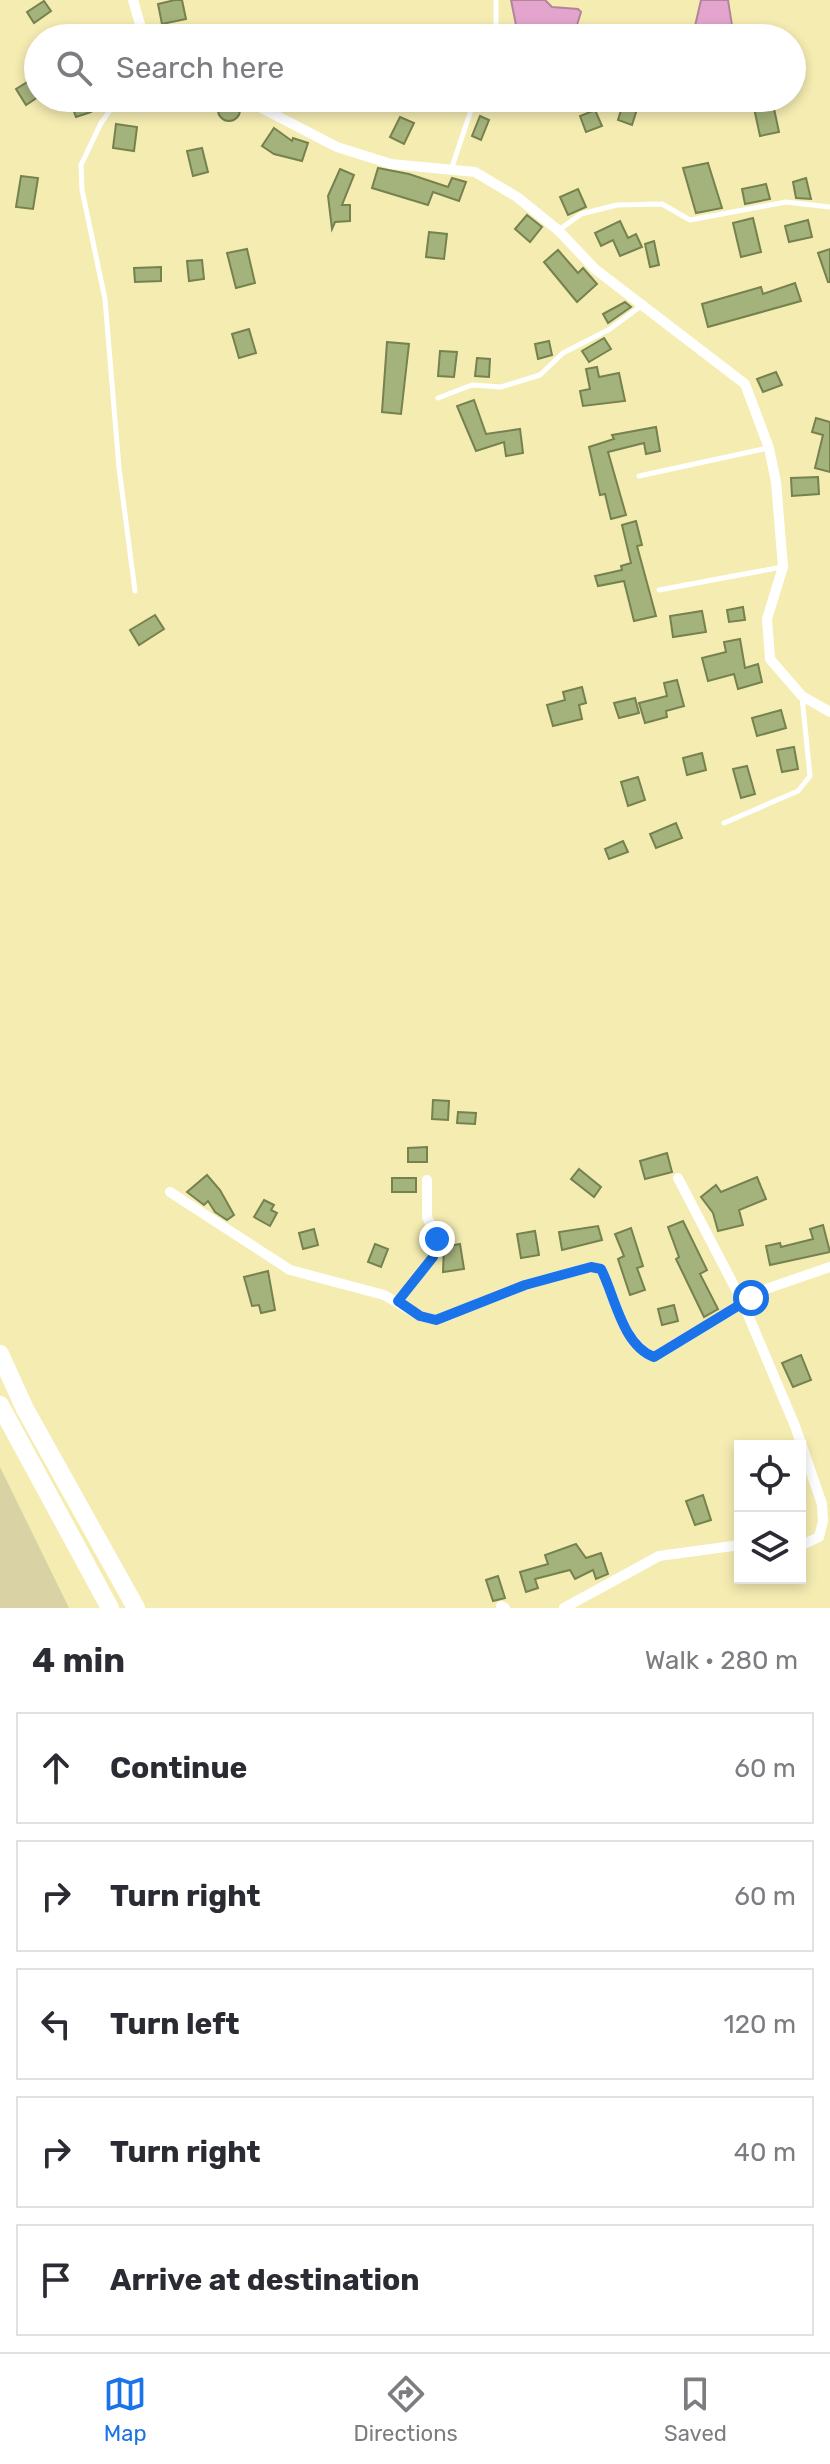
<!DOCTYPE html>
<html lang="en">
<head>
<meta charset="utf-8">
<style>
  :root { --surface:#fff; --page:#f7f7f7; --text:#2b2b33; --muted:#7c7c81; --line:#e1e1e2; --accent:#1a73e8 }
  body { margin:0; font-family:Rubik,sans-serif; background:var(--page); color:var(--text) }
  .controls { position:absolute; right:24px; bottom:24px; display:grid; overflow:hidden; border-radius:0px; box-shadow:0 4px 12px #0003 }
  .controls button { width:72px; height:72px; display:grid; place-items:center; padding:0; border:0; border-bottom:2px solid var(--line); background:var(--surface); color:var(--text); font:40px sans-serif }
  .stop { position:absolute; width:24px; height:24px; margin:-18px; border:6px solid #1a73e8; border-radius:50%; background:#fff }
  .stop.end { background:#1a73e8; border-color:#fff; box-shadow:0 2px 8px #0008 }
  .list { margin:0; padding:0; list-style:none }
  h2 { display:flex; justify-content:space-between; align-items:center; height:104px; margin:0; padding:0 32px; font-size:34px }
  h2 small { font-size:26px; font-weight:400; color:var(--muted) }
  .list li { display:grid; grid-template-columns:52px 1fr auto; gap:24px; align-items:center; box-sizing:border-box; height:112px; margin:0 16px 16px; padding:0 16px; border:2px solid var(--line); border-radius:0px }
  .list b { display:block; font-size:30px; white-space:nowrap }
  .list em { font-size:26px; font-style:normal; color:var(--muted) }
  .icon { flex:none; width:44px; height:44px; fill:none; stroke:currentColor; stroke-width:2; stroke-linecap:round; stroke-linejoin:round }
  .map { position:relative; flex:none; width:830px; height:1608px; overflow:hidden }
  .search { position:absolute; background:var(--surface); box-shadow:0 4px 12px #0003; left:24px; right:24px; top:24px; height:88px; display:flex; align-items:center; gap:20px; box-sizing:border-box; padding:0 28px; border-radius:44px; color:var(--muted); font-size:30px }
  .sheet { height:744px; background:var(--surface) }
  nav { display:flex; justify-content:space-around; align-items:center; box-sizing:border-box; height:112px; border-top:2px solid var(--line); background:var(--surface); font-size:22px; color:var(--muted) }
  nav a { display:grid; justify-items:center; gap:4px }
  nav .on { color:var(--accent) }
  .map>svg:first-child { display:block }
  .green { fill:#d9d2a4 }
  .water { fill:#e3a5cd; stroke:#b2859a; stroke-width:2 }
  .building { fill:#a4b27c; stroke:#75824e; stroke-width:2 }
  .lines { fill:none; stroke-linecap:round; stroke-linejoin:round }
  .service { stroke:#fff; stroke-width:5 }
  .minor { stroke:#fff; stroke-width:10 }
  .motorway { stroke:#fff; stroke-width:18 }
  .route { stroke:#1a73e8; stroke-width:10 }
</style>
</head>
<body>
<div class="map">
<svg width="830" height="1608" viewBox="0 0 830 1608">
  <rect width="100%" height="100%" fill="#f5ecb2"/>
  <polygon class="green" points="0,1467 69,1608 0,1608"/>
  <g class="water">
    <polygon points="511,0 545,0 552,7 578,9 581,12 573,38 508,38 516,25"/>
    <polygon points="701,0 728,0 734,38 697,38 695,26"/>
  </g>
  <g class="building">
    <polygon points="175,0 182,0 186,19 162,24 158,4"/>
    <polygon points="44,1 51,11 34,23 27,12"/>
    <polygon points="314,27 317,38 287,38 287,35"/>
    <polygon points="29,81 38,97 26,105 16,89"/>
    <polygon points="69,98 87,98 91,112 76,117"/>
    <circle cx="229" cy="110" r="11"/>
    <polygon points="623,104 637,109 632,125 618,120"/>
    <polygon points="773,104 779,132 760,136 754,108"/>
    <polygon points="595,110 602,126 586,132 580,116"/>
    <polygon points="480,116 489,120 481,140 472,136"/>
    <polygon points="400,117 414,123 404,144 390,137"/>
    <polygon points="116,124 137,127 134,151 113,148"/>
    <polygon points="274,128 292,141 293,138 308,143 302,161 274,154 262,146"/>
    <polygon points="202,148 208,172 193,176 187,151"/>
    <polygon points="708,163 722,208 696,213 683,168"/>
    <polygon points="378,168 409,174 448,187 452,178 466,182 459,201 433,192 428,205 372,188"/>
    <polygon points="340,169 354,175 342,205 350,205 350,221 335,222 332,229 328,196"/>
    <polygon points="21,176 38,178 33,209 16,207"/>
    <polygon points="806,178 811,199 796,198 793,182"/>
    <polygon points="766,184 770,199 745,204 742,189"/>
    <polygon points="578,189 586,207 568,215 560,197"/>
    <polygon points="527,215 542,227 530,242 515,229"/>
    <polygon points="753,218 761,252 741,257 733,223"/>
    <polygon points="808,220 812,237 789,242 785,226"/>
    <polygon points="620,221 628,238 636,234 642,247 620,256 613,240 601,246 595,233"/>
    <polygon points="429,232 447,234 444,259 426,257"/>
    <polygon points="654,241 659,265 650,267 645,244"/>
    <polygon points="247,249 255,283 236,288 227,253"/>
    <polygon points="830,249 830,282 828,282 818,253"/>
    <polygon points="558,250 578,273 583,268 597,284 577,302 544,262"/>
    <polygon points="202,260 204,279 189,281 187,261"/>
    <polygon points="161,267 161,281 135,282 134,268"/>
    <polygon points="795,283 801,301 708,327 702,304 761,287 763,294"/>
    <polygon points="625,302 631,307 608,323 603,314"/>
    <polygon points="249,329 256,353 239,358 232,334"/>
    <polygon points="604,338 611,349 589,362 582,351"/>
    <polygon points="549,341 552,355 538,359 535,344"/>
    <polygon points="387,342 409,344 401,414 382,412"/>
    <polygon points="440,351 457,352 454,377 438,376"/>
    <polygon points="477,358 490,359 489,377 475,376"/>
    <polygon points="597,367 599,377 619,373 625,401 583,406 580,391 590,389 586,369"/>
    <polygon points="776,372 782,385 763,392 757,379"/>
    <polygon points="474,400 486,434 520,429 523,453 506,456 504,442 476,451 457,406"/>
    <polygon points="816,418 830,422 830,472 815,468 823,435 812,432"/>
    <polygon points="656,427 660,451 646,454 644,443 608,452 626,515 611,519 605,494 600,495 589,447 614,439 612,435"/>
    <polygon points="818,477 819,494 792,496 791,478"/>
    <polygon points="636,521 642,545 637,546 656,616 634,621 624,581 598,586 595,576 622,570 621,566 631,563 622,525"/>
    <polygon points="743,607 745,620 729,622 727,610"/>
    <polygon points="702,611 706,632 673,637 670,616"/>
    <polygon points="155,615 164,629 139,645 130,630"/>
    <polygon points="740,639 745,668 758,664 762,682 738,689 734,674 708,681 702,658 726,652 724,642"/>
    <polygon points="677,680 684,706 666,711 667,717 645,723 639,703 667,696 664,683"/>
    <polygon points="582,687 586,703 579,705 582,719 553,726 547,705 565,700 563,692"/>
    <polygon points="635,698 639,713 619,718 614,703"/>
    <polygon points="781,710 786,728 757,736 752,718"/>
    <polygon points="794,747 798,769 782,772 777,750"/>
    <polygon points="702,753 706,770 687,775 683,758"/>
    <polygon points="747,766 755,794 741,798 733,769"/>
    <polygon points="638,777 645,800 628,806 621,782"/>
    <polygon points="676,823 682,838 656,848 650,834"/>
    <polygon points="623,841 628,852 609,859 605,849"/>
    <polygon points="433,1100 449,1101 448,1120 432,1119"/>
    <polygon points="458,1112 476,1113 475,1124 457,1123"/>
    <polygon points="427,1147 427,1162 408,1162 408,1148"/>
    <polygon points="667,1153 672,1172 645,1179 640,1161"/>
    <polygon points="579,1169 601,1187 594,1197 571,1179"/>
    <polygon points="207,1175 220,1190 234,1215 227,1220 215,1212 208,1201 204,1205 187,1192"/>
    <polygon points="757,1177 766,1199 739,1210 743,1225 718,1231 713,1213 701,1197 716,1185 721,1192"/>
    <rect x="392" y="1178" width="24" height="14"/>
    <polygon points="264,1200 274,1205 271,1210 277,1213 270,1226 254,1217"/>
    <polygon points="683,1221 707,1270 700,1274 718,1309 704,1317 676,1259 679,1257 668,1227"/>
    <polygon points="823,1225 830,1252 770,1265 766,1246 780,1243 781,1247 813,1239 810,1229"/>
    <polygon points="598,1226 602,1240 562,1250 559,1232"/>
    <polygon points="631,1228 643,1266 637,1268 645,1290 630,1295 618,1259 624,1256 615,1234"/>
    <polygon points="314,1229 318,1245 303,1249 299,1233"/>
    <polygon points="535,1231 539,1255 521,1258 517,1234"/>
    <polygon points="375,1244 388,1249 381,1267 368,1262"/>
    <polygon points="460,1244 464,1269 443,1272 444,1247"/>
    <polygon points="268,1271 275,1310 261,1313 259,1305 252,1306 244,1277"/>
    <polygon points="674,1305 678,1321 662,1325 658,1309"/>
    <polygon points="801,1355 811,1380 793,1387 782,1363"/>
    <polygon points="703,1495 711,1520 695,1525 686,1501"/>
    <polygon points="576,1544 586,1558 601,1553 608,1574 596,1579 593,1570 575,1579 570,1570 535,1579 538,1588 526,1592 520,1572 548,1564 545,1555"/>
    <polygon points="498,1576 505,1598 493,1601 486,1580"/>
  </g>
  <g class="lines">
    <g class="service">
      <polyline points="496,38 496,0"/>
      <polyline points="119,98 101,123 81,165 82,190 105,299 119,468 135,591"/>
      <polyline points="451,170 475,98"/>
      <polyline points="559,230 581,214 617,205 662,204 690,220 786,202 830,207"/>
      <polyline points="438,398 472,385 501,387 540,375 563,353 610,329 641,306"/>
      <polyline points="639,476 768,448"/>
      <polyline points="659,590 782,567"/>
      <polyline points="724,823 798,791 810,776 802,697"/>
    </g>
    <g class="minor">
      <polyline points="133,0 144,38"/>
      <polyline points="242,98 337,147 391,164 475,172 517,197 558,230 595,269 745,384 769,448 776,482 783,567 767,619 770,659 802,696 830,712"/>
      <polyline points="678,1178 743,1303 795,1426 822,1504 823,1521 819,1537 800,1546"/>
      <path d="M170 1192 290 1270 384 1295 420 1316 436 1320 525 1285 591 1267 601 1269C615 1296 622 1344 654 1357L766 1289 830 1267"/>
      <polyline points="398,1301 433,1257 436,1247 437,1239 427,1217 427,1180"/>
      <polyline points="501,1606 505,1608"/>
      <polyline points="564,1608 659,1556 740,1545"/>
    </g>
    <g class="motorway">
      <polyline points="0,1354 25,1409 136,1608"/>
      <polyline points="0,1405 110,1608"/>
    </g>
  </g>
  <g class="lines">
    <path class="route" d="M437 1239 433 1257 398 1301 420 1316 436 1320 525 1285 591 1267 601 1269C615 1296 622 1345 654 1357L751 1298"/>
  </g>
</svg>
<div class="controls">
<button><svg class="icon" aria-label="locate" viewBox="0 0 24 24"><circle cx="12" cy="12" r="6"/><path d="M12 2v4M12 18v4M2 12h4M18 12h4"/></svg></button>
<button><svg class="icon" aria-label="layers" viewBox="0 0 24 24"><path d="M12 4l9 5-9 5-9-5zM3 14l9 5 9-5"/></svg></button>
</div>
<div class="stop" style="left:751px;top:1298px"></div>
<div class="stop end" style="left:437px;top:1239px"></div>
<div class="search"><svg class="icon" aria-label="search" viewBox="0 0 24 24"><circle cx="10" cy="10" r="6"/><path d="M15 15l6 6"/></svg>Search here</div>
</div>
<section class="sheet">
<h2>4 min<small>Walk · 280 m</small></h2>
<ul class="list">
<li><svg class="icon" aria-label="ahead" viewBox="0 0 24 24"><path d="M12 20V5M6 11l6-6 6 6"/></svg><div><b>Continue</b></div><em>60 m</em></li>
<li><svg class="icon" aria-label="right" viewBox="0 0 24 24"><path d="M7 20v-9h11M14 6l5 5-5 5"/></svg><div><b>Turn right</b></div><em>60 m</em></li>
<li><svg class="icon" aria-label="left" viewBox="0 0 24 24"><path d="M17 20v-9H6M10 6l-5 5 5 5"/></svg><div><b>Turn left</b></div><em>120 m</em></li>
<li><svg class="icon" aria-label="right" viewBox="0 0 24 24"><path d="M7 20v-9h11M14 6l5 5-5 5"/></svg><div><b>Turn right</b></div><em>40 m</em></li>
<li><svg class="icon" aria-label="arrive" viewBox="0 0 24 24"><path d="M6 21V4h12l-3 4 3 4H6"/></svg><div><b>Arrive at destination</b></div></li>
</ul>
</section>
<nav>
<a class="on"><svg class="icon" aria-label="map" viewBox="0 0 24 24"><path d="M3 6l6-2 6 2 6-2v14l-6 2-6-2-6 2zM9 4v14M15 6v14"/></svg>Map</a>
<a><svg class="icon" aria-label="directions" viewBox="0 0 24 24"><path d="M12 3l9 9-9 9-9-9zM9 14v-3h6M13 9l2 2-2 2"/></svg>Directions</a>
<a><svg class="icon" aria-label="saved" viewBox="0 0 24 24"><path d="M7 4h10v16l-5-4-5 4z"/></svg>Saved</a>
</nav>
</body>
</html>
